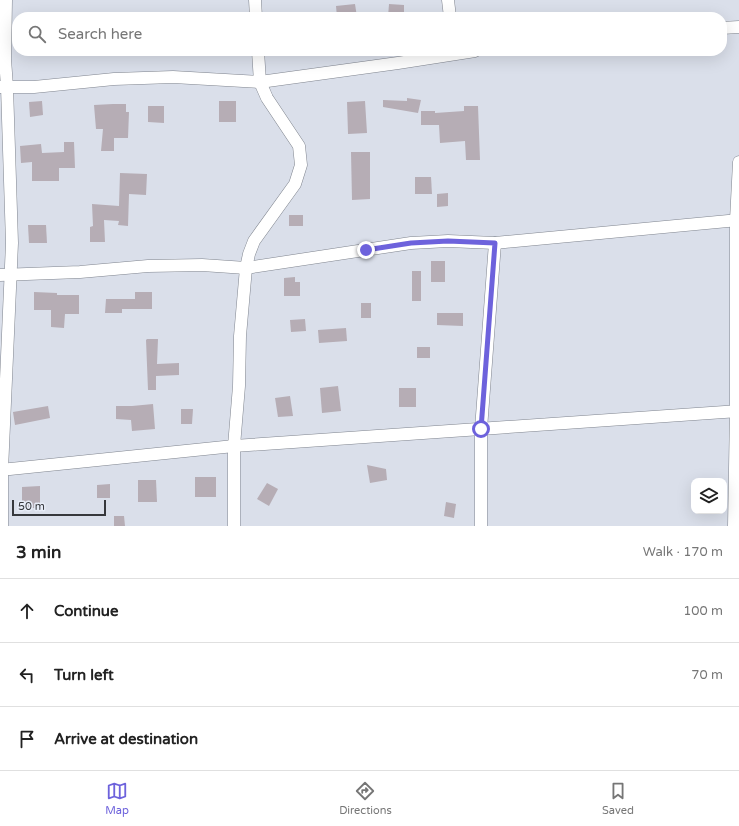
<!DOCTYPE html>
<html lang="en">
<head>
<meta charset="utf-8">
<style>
  :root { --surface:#fff; --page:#f6f6f6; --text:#222; --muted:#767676; --line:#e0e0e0; --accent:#6d62dc }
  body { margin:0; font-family:"Varela Round",sans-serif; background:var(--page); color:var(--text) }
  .controls { position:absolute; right:12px; bottom:12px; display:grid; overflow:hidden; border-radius:8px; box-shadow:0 4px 16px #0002 }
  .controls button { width:36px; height:36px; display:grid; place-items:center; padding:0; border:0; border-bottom:1px solid var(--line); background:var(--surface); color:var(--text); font:20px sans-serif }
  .scale { position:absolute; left:12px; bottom:10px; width:94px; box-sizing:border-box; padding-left:4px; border:2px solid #36383c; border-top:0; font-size:11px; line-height:14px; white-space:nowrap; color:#36383c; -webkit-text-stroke:3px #e7ecf7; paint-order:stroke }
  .stop { position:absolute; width:12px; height:12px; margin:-9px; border:3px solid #6d62dc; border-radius:50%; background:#fff }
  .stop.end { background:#6d62dc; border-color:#fff; box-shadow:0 1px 4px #0008 }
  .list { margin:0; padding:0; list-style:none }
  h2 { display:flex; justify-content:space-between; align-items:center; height:52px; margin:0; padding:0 16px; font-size:17px }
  h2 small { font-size:13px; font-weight:400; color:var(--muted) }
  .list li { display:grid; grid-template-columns:26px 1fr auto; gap:12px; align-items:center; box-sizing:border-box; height:64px; padding:0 16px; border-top:1px solid var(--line) }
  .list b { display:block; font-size:15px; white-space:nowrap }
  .list em { font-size:13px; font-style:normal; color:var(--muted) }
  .icon { flex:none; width:22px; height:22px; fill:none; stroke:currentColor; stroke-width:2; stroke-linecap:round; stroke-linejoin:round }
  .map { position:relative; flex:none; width:739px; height:526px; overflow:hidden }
  .search { position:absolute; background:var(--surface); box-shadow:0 4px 16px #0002; left:12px; right:12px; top:12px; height:44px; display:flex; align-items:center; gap:10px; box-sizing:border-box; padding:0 14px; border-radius:16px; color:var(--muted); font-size:15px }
  .sheet { height:244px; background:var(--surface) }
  nav { display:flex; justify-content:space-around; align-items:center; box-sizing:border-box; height:56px; border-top:1px solid var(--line); background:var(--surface); font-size:11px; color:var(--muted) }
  nav a { display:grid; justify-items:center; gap:2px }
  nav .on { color:var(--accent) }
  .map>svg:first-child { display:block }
  .building { fill:#b6adb5 }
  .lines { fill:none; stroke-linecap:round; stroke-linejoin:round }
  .street-casing { stroke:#7f848e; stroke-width:13 }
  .street { stroke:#fff; stroke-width:12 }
  .route { stroke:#6d62dc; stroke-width:5 }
</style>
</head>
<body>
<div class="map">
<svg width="739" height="526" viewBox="0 0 739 526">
  <rect width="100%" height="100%" fill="#dadfea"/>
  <g class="building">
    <polygon points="355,4 357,17 337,17 336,6"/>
    <polygon points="389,4 404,5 404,17 388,17"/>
    <polygon points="407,98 421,100 418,113 383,107 383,100 407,101"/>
    <polygon points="42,101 43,115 30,117 29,102"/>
    <rect x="219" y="101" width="17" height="21"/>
    <polygon points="365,101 367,133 348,134 347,102"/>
    <polygon points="113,104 126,104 126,112 129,112 128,138 114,138 114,151 101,151 103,129 96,129 94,105"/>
    <polygon points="148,106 164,106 164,123 148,122"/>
    <polygon points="464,106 478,106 480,160 466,160 465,141 440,143 439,125 421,125 421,111 435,111 435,113 464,111"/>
    <polygon points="64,142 74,142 75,168 59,168 59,181 32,181 32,162 21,163 20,146 41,144 42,153 64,152"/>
    <polygon points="351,152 370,152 370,199 352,200"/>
    <polygon points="120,173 147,174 146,195 129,194 128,226 118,225 119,221 104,220 105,242 90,242 90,227 93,226 92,204 119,206"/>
    <polygon points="415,177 431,177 432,194 415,194"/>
    <polygon points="448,193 448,206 437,207 437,194"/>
    <rect x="289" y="215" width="14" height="11"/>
    <polygon points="28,225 46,225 47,243 29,243"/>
    <rect x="431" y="261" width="14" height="21"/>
    <rect x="412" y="271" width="9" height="30"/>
    <polygon points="295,277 295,282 300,282 300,296 284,296 284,278"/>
    <polygon points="34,292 57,293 57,295 79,295 79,314 65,314 64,328 51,327 51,310 34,310"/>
    <polygon points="135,292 152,292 152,309 122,309 122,313 105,313 106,299 135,299"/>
    <rect x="361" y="303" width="10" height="15"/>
    <polygon points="437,313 463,313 463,326 437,325"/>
    <polygon points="305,319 306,331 291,332 290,320"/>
    <polygon points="346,328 347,341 319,343 318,330"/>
    <polygon points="147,339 158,339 157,364 179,363 179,375 156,376 156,390 148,390 146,340"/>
    <rect x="417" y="347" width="13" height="11"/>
    <polygon points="338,386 341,411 322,413 320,388"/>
    <rect x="399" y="388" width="17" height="19"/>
    <polygon points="290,396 293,416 278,417 275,398"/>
    <polygon points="153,404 155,429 132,431 131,420 116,419 116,406 132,406"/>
    <polygon points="48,406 50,418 15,425 13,412"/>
    <polygon points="181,409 193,409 192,424 181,424"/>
    <polygon points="367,465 386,469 387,480 370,483"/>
    <rect x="195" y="477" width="21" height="20"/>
    <polygon points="138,480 156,480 157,502 138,502"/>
    <polygon points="267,483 278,489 269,506 257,499"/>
    <polygon points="110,484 110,498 97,498 97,485"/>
    <polygon points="40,486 40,508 22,508 22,487"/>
    <polygon points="446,502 456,504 454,518 444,516"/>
    <polygon points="114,516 124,516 125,526 114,526"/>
  </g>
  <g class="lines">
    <g class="street-casing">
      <g id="street">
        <polyline points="255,0 256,17"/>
        <polyline points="448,0 450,17"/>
        <polyline points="722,28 739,27"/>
        <polyline points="0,87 34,87 114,79 173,77 260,82 398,63 475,51"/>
        <polyline points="0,275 80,272 148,266 202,265 246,268 411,243 448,241 495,243 739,220"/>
        <polyline points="0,470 234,446 739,411"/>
        <polyline points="2,526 2,470 12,243 7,87 5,59 6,0"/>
        <polyline points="234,526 234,446 239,386 240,336 246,268 249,254 254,241 295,184 301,165 299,146 267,98 260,82 258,51"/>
        <polyline points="481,526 481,429 495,243"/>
        <polyline points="734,526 736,411 736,220 739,162"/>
      </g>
    </g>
    <use href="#street" class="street"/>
  </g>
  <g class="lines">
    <polyline class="route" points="366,250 411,243 448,241 495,243 481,429"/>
  </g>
</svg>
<div class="controls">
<button><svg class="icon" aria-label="layers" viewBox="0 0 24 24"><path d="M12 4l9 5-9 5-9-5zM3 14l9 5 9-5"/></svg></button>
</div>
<div class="scale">50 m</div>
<div class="stop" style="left:481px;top:429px"></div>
<div class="stop end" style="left:366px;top:250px"></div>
<div class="search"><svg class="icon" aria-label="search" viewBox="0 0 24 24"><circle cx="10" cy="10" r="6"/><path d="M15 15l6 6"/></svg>Search here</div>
</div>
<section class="sheet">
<h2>3 min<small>Walk · 170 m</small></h2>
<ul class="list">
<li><svg class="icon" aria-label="ahead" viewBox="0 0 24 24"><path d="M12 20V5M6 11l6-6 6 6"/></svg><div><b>Continue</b></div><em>100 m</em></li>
<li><svg class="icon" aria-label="left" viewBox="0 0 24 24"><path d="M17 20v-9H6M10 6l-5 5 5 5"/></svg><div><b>Turn left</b></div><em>70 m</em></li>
<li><svg class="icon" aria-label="arrive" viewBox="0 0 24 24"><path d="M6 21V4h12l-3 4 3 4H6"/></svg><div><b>Arrive at destination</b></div></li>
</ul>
</section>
<nav>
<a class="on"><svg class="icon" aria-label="map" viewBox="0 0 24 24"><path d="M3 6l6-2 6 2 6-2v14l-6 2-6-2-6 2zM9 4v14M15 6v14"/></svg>Map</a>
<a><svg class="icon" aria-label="directions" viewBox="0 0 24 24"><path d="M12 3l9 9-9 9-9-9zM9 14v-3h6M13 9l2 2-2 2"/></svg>Directions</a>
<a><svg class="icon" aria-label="saved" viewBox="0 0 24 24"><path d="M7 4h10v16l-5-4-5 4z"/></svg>Saved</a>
</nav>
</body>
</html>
